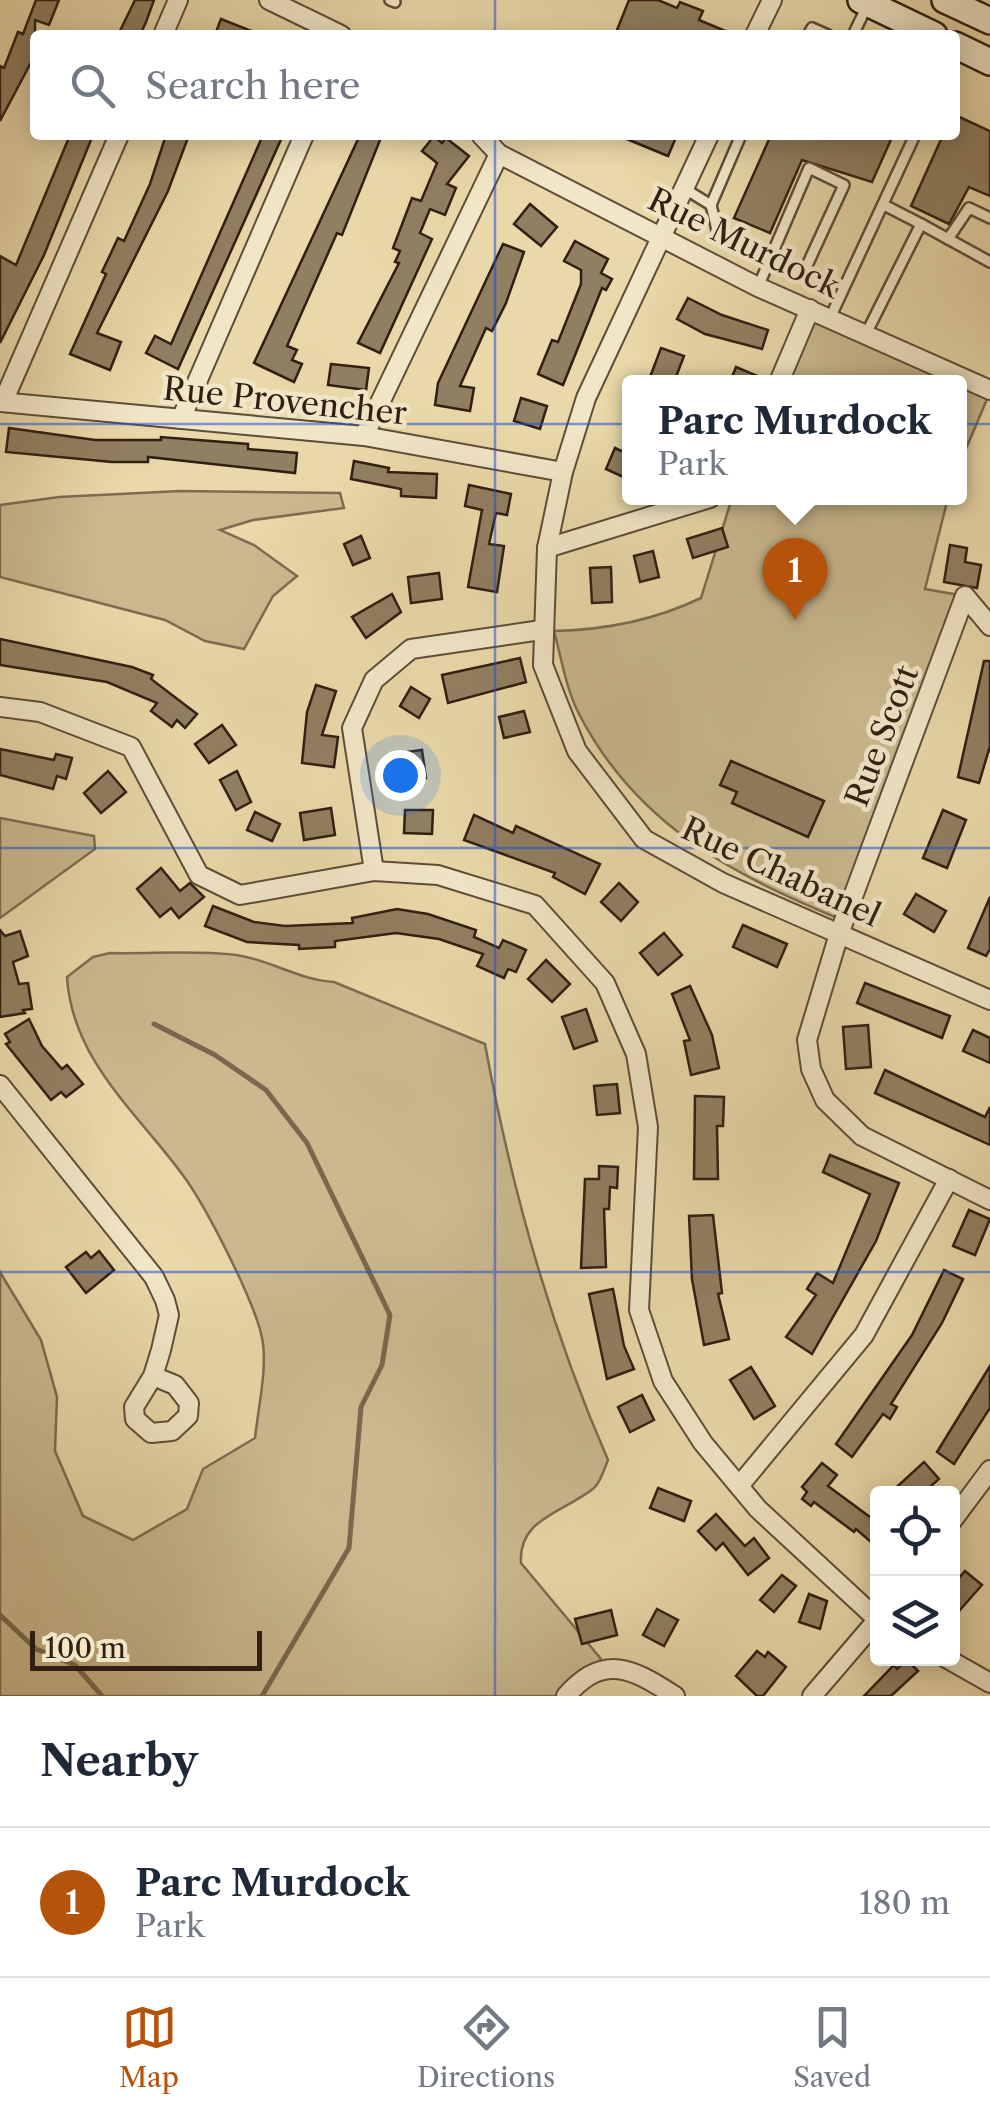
<!DOCTYPE html>
<html lang="en">
<head>
<meta charset="utf-8">
<style>
  :root { --surface:#fff; --page:#f2f2f3; --text:#1f2937; --muted:#747a83; --line:#e0e1e3; --accent:#b45309 }
  body { margin:0; font-family:"Libre Caslon Text",serif; background:var(--page); color:var(--text) }
  .controls { position:absolute; right:30px; bottom:30px; display:grid; overflow:hidden; border-radius:10px; box-shadow:0 5px 25px #0003 }
  .controls button { width:90px; height:90px; display:grid; place-items:center; padding:0; border:0; border-bottom:2px solid var(--line); background:var(--surface); color:var(--text); font:50px sans-serif }
  .scale { position:absolute; left:30px; bottom:25px; width:232px; box-sizing:border-box; padding-left:10px; border:5px solid #301f12; border-top:0; font-size:28px; line-height:35px; white-space:nowrap; color:#301f12; -webkit-text-stroke:8px #f1e6c7; paint-order:stroke }
  .you { position:absolute; left:400px; top:775px; width:35px; height:35px; margin:-25px; border:8px solid #fff; border-radius:50%; background:#1a73e8; box-shadow:0 0 0 15px #1a73e833 }
  .badge { display:grid; place-items:center; width:65px; height:65px; border-radius:50%; background:var(--accent); color:#fff; font-size:32px; font-weight:700 }
  .pin { position:absolute; translate:-50% -82px; filter:drop-shadow(0 2px 5px #0008) }
  .pin::after { content:''; position:absolute; top:52px; width:35px; height:30px; background:inherit; clip-path:polygon(0 0,100% 0,50% 100%) }
  .popup { position:absolute; left:622px; top:375px; width:345px; height:130px; box-sizing:border-box; display:grid; place-content:center; border-radius:10px; background:var(--surface); filter:drop-shadow(0 2px 8px #0005); font-size:32px; white-space:nowrap; color:var(--muted) }
  .popup b { font-size:38px; color:var(--text) }
  .popup::after { content:''; position:absolute; left:50%; top:100%; margin-left:-20px; border:20px solid transparent; border-top-color:var(--surface) }
  .list { margin:0; padding:0; list-style:none }
  h2 { display:flex; justify-content:space-between; align-items:center; height:130px; margin:0; padding:0 40px; font-size:42px }
  h2 small { font-size:32px; font-weight:400; color:var(--muted) }
  .list li { display:grid; grid-template-columns:65px 1fr auto; gap:30px; align-items:center; box-sizing:border-box; height:150px; padding:0 40px; border-top:2px solid var(--line) }
  .list b { display:block; font-size:38px; white-space:nowrap }
  .list p { margin:0; font-size:32px; white-space:nowrap; color:var(--muted) }
  .list em { font-size:32px; font-style:normal; color:var(--muted) }
  .icon { flex:none; width:55px; height:55px; fill:none; stroke:currentColor; stroke-width:2; stroke-linecap:round; stroke-linejoin:round }
  .map { position:relative; flex:none; width:990px; height:1696px; overflow:hidden }
  .search { position:absolute; background:var(--surface); box-shadow:0 5px 25px #0003; left:30px; right:30px; top:30px; height:110px; display:flex; align-items:center; gap:25px; box-sizing:border-box; padding:0 35px; border-radius:10px; color:var(--muted); font-size:38px }
  .sheet { height:280px; background:var(--surface) }
  nav { display:flex; justify-content:space-around; align-items:center; box-sizing:border-box; height:140px; border-top:2px solid var(--line); background:var(--surface); font-size:28px; color:var(--muted) }
  nav a { display:grid; justify-items:center; gap:5px }
  nav .on { color:var(--accent) }
  .map>svg:first-child { display:block }
  .green { fill:#cab98f; stroke:#7d6c50; stroke-width:2.5 }
  .lines { fill:none; stroke-linecap:round; stroke-linejoin:round }
  .stream { stroke:#79684e; stroke-width:5 }
  .building { fill:#907f61; stroke:#301f12; stroke-width:2.5 }
  .service-casing { stroke:#5e4d38; stroke-width:14 }
  .minor-casing { stroke:#5e4d38; stroke-width:22 }
  .secondary-casing { stroke:#301f12; stroke-width:30 }
  .service { stroke:#f1e6c7; stroke-width:9 }
  .minor { stroke:#f1e6c7; stroke-width:18 }
  .secondary { stroke:#f1e6c7; stroke-width:25 }
  .grid { fill:none; stroke:#1d4ed8; stroke-width:2.5; stroke-opacity:0.55 }
  .labels { text-anchor:middle; stroke-width:9; stroke-linejoin:round; paint-order:stroke }
  .street-label { font-size:32px; fill:#301f12; stroke:#f1e6c7 }
</style>
</head>
<body>
<div class="map">
<svg width="990" height="1696" viewBox="0 0 990 1696">
  <rect width="100%" height="100%" fill="#e9d8a9"/>
  <filter id="stains"><feTurbulence type="fractalNoise" baseFrequency=".002" numOctaves="4"/><feColorMatrix values="0 0 0 0 .2 0 0 0 0 .09 0 0 0 0 .02 0 0 0 .5 -.17"/></filter>
  <radialGradient id="worn" r=".72"><stop offset=".6" stop-color="#630" stop-opacity="0"/><stop offset="1" stop-color="#630" stop-opacity=".3"/></radialGradient>
  <g class="green">
    <polygon points="807,316 990,392 960,463 960,382 777,382"/>
    <polygon points="180,491 340,493 344,508 253,520 220,530 254,545 297,576 273,596 244,649 205,641 165,620 0,577 0,505 59,497"/>
    <path d="M732 498H948L925 589 965 596 842 920C731 874 635 824 578 712 566 688 561 657 554 631 605 630 655 620 701 598Z"/>
    <polygon points="0,818 94,836 95,849 0,918"/>
    <path d="M110 953C151 954 195 950 236 955 271 960 299 980 334 982L485 1044C511 1187 550 1327 608 1460 604 1469 601 1482 594 1488 565 1512 518 1518 521 1563L601 1659 567 1696H0V1272L41 1340 57 1397 55 1451 83 1516 133 1540 187 1509 203 1469 255 1438C258 1408 268 1367 262 1338 255 1302 207 1209 185 1178 139 1114 72 1061 67 977L93 957Z"/>
  </g>
  <g class="lines">
    <g class="stream">
      <polyline points="154,1024 215,1055 266,1090 307,1143 390,1315 382,1365 361,1407 349,1548 262,1696"/>
      <polyline points="0,1615 36,1649 75,1665 102,1696"/>
    </g>
  </g>
  <g class="building">
    <polygon points="36,0 59,0 49,25 35,20 35,55 0,121 0,66 4,68 18,32 23,34"/>
    <polygon points="135,0 154,0 146,22 140,35 118,35"/>
    <polygon points="629,0 658,0 677,8 680,2 703,11 699,20 735,35 615,35"/>
    <polygon points="221,19 259,34 259,35 223,35 216,32"/>
    <polygon points="955,115 990,131 990,196 969,187 949,224 911,206 943,135 955,135"/>
    <polygon points="70,135 93,135 44,255 0,343 0,256 16,265"/>
    <polygon points="166,135 189,135 168,191 97,333 121,342 110,370 70,354 106,274 102,272 118,238 124,241 150,184"/>
    <polygon points="263,135 283,135 178,369 146,353 155,336 171,344"/>
    <polygon points="360,135 382,135 342,235 337,233 287,346 297,350 292,360 302,364 294,382 254,363"/>
    <polygon points="617,135 677,135 668,156"/>
    <polygon points="771,135 893,135 872,182 802,160 770,233 734,218"/>
    <polygon points="434,136 442,143 446,138 469,156 447,184 456,188 445,215 430,209 420,233 432,239 380,353 358,343 399,263 395,262 400,251 393,248 412,198 421,201 437,163 422,151"/>
    <polygon points="530,204 557,227 541,246 514,224"/>
    <polygon points="575,241 608,259 601,273 612,279 606,290 602,288 563,385 538,374 552,340 558,342 581,284 581,270 564,261"/>
    <polygon points="503,244 524,252 506,303 492,331 486,328 460,386 474,388 470,411 435,405 438,383"/>
    <polygon points="688,298 722,315 768,330 762,349 705,334 677,319"/>
    <polygon points="661,348 684,356 674,382 650,377"/>
    <polygon points="331,364 369,368 366,390 328,385"/>
    <polygon points="736,367 767,380 767,382 730,382"/>
    <polygon points="521,398 547,406 540,429 514,421"/>
    <polygon points="9,428 95,440 161,440 161,437 248,444 248,449 297,453 295,473 148,457 148,462 112,462 6,452"/>
    <polygon points="615,448 630,455 630,480 606,469"/>
    <polygon points="354,461 389,468 388,472 437,474 436,498 401,496 401,489 351,479"/>
    <polygon points="469,485 511,494 507,515 496,513 489,544 504,546 497,592 468,587 482,510 465,506"/>
    <polygon points="722,528 728,547 693,558 687,539"/>
    <polygon points="361,536 370,558 353,565 344,544"/>
    <polygon points="950,545 967,548 965,562 981,565 977,588 944,582"/>
    <polygon points="653,551 659,577 640,582 634,556"/>
    <polygon points="611,567 612,602 592,603 590,568"/>
    <polygon points="439,573 442,599 411,603 408,577"/>
    <polygon points="392,594 401,612 366,638 352,617"/>
    <polygon points="0,639 132,667 153,675 151,679 197,714 185,728 177,720 172,727 151,711 157,703 107,682 0,665"/>
    <polygon points="520,658 526,682 448,703 442,675"/>
    <polygon points="984,661 990,661 990,746 979,783 958,777"/>
    <polygon points="316,685 336,691 322,735 338,737 334,767 302,763 307,712"/>
    <polygon points="411,687 430,699 419,718 400,706"/>
    <polygon points="524,711 530,732 504,738 499,717"/>
    <polygon points="222,725 236,745 209,763 195,744"/>
    <polygon points="0,749 54,760 56,754 72,758 66,779 57,776 53,789 0,775"/>
    <polygon points="422,750 426,778 403,782 399,753"/>
    <polygon points="731,761 824,801 808,837 732,803 737,792 720,785"/>
    <polygon points="108,771 126,792 101,813 84,793"/>
    <polygon points="237,771 251,802 236,810 220,780"/>
    <polygon points="331,808 335,835 304,840 300,813"/>
    <polygon points="405,810 433,810 432,834 404,833"/>
    <polygon points="943,810 966,820 947,868 923,858"/>
    <polygon points="255,812 280,824 272,841 247,830"/>
    <polygon points="474,815 513,833 516,826 600,864 585,894 553,877 555,873 464,840"/>
    <polygon points="161,868 180,891 190,883 204,897 179,918 171,908 160,917 137,889"/>
    <polygon points="619,883 638,902 621,921 601,902"/>
    <polygon points="916,894 946,911 934,932 904,914"/>
    <polygon points="990,897 990,949 986,956 968,948"/>
    <polygon points="213,906 254,922 285,926 353,923 352,918 397,909 428,914 476,930 474,937 499,948 503,940 526,950 516,972 508,969 504,978 477,966 483,954 439,939 396,933 335,941 335,947 299,949 299,945 247,942 205,926"/>
    <polygon points="743,925 787,944 777,967 733,947"/>
    <polygon points="0,930 5,936 20,931 28,956 13,962 19,984 28,983 32,1009 23,1010 25,1013 0,1017"/>
    <polygon points="664,933 682,955 658,975 640,953"/>
    <polygon points="546,960 570,984 552,1002 528,979"/>
    <polygon points="865,983 950,1016 942,1038 857,1003"/>
    <polygon points="690,986 712,1035 719,1068 691,1075 684,1041 690,1040 672,994"/>
    <polygon points="586,1009 597,1041 574,1049 562,1017"/>
    <polygon points="29,1019 42,1046 62,1069 67,1065 83,1084 66,1097 61,1092 51,1100 6,1044 10,1042 5,1034"/>
    <polygon points="868,1025 871,1067 846,1069 843,1027"/>
    <polygon points="973,1030 990,1038 990,1063 963,1051"/>
    <polygon points="885,1070 985,1117 990,1107 990,1145 875,1093"/>
    <polygon points="617,1084 620,1113 597,1115 594,1086"/>
    <polygon points="695,1096 724,1097 723,1126 717,1126 718,1179 694,1179"/>
    <polygon points="830,1155 899,1183 876,1241 812,1354 786,1337 816,1295 807,1289 817,1273 833,1283 870,1194 823,1172"/>
    <polygon points="599,1166 618,1167 617,1188 610,1187 609,1209 604,1209 606,1267 581,1268 585,1179 599,1179"/>
    <polygon points="969,1210 990,1219 975,1255 953,1246"/>
    <polygon points="713,1215 722,1293 718,1294 729,1339 704,1345 692,1279 689,1216"/>
    <polygon points="99,1251 114,1270 86,1293 66,1267 86,1252 91,1258"/>
    <polygon points="944,1270 963,1279 942,1323 891,1404 897,1407 890,1419 883,1414 852,1457 836,1444 912,1335"/>
    <polygon points="613,1289 624,1346 634,1369 607,1379 589,1294"/>
    <polygon points="990,1366 990,1408 954,1464 937,1452"/>
    <polygon points="751,1367 775,1406 754,1419 730,1380"/>
    <polygon points="642,1395 654,1420 630,1432 618,1407"/>
    <polygon points="924,1462 939,1479 922,1494 889,1494"/>
    <polygon points="822,1463 837,1475 828,1486 878,1523 878,1548 856,1529 854,1532 814,1502 811,1506 802,1499 807,1492 802,1487"/>
    <polygon points="658,1488 691,1501 684,1521 650,1508"/>
    <polygon points="716,1514 745,1546 754,1538 769,1558 748,1575 723,1543 716,1550 698,1531"/>
    <polygon points="965,1571 982,1585 952,1619 952,1586"/>
    <polygon points="782,1575 796,1586 774,1612 760,1600"/>
    <polygon points="809,1594 827,1601 820,1629 799,1622"/>
    <polygon points="657,1609 678,1620 664,1646 643,1635"/>
    <polygon points="611,1610 617,1635 582,1644 575,1619"/>
    <polygon points="757,1651 765,1657 768,1652 786,1667 763,1696 757,1696 736,1676"/>
    <polygon points="907,1660 918,1671 891,1696 864,1696 894,1665 897,1669"/>
  </g>
  <g class="lines">
    <g class="service-casing">
      <g id="service">
        <polyline points="390,0 395,2"/>
        <polyline points="808,35 812,28 828,35"/>
        <polyline points="853,35 867,6"/>
        <polyline points="741,135 711,205 717,230 804,272 844,185 809,168 758,287"/>
        <polyline points="685,189 711,205"/>
        <polyline points="921,224 990,262"/>
        <polyline points="948,239 969,208 990,218"/>
        <polyline points="830,318 915,135"/>
        <polyline points="866,334 921,224 884,205"/>
      </g>
    </g>
    <g class="minor-casing">
      <g id="minor">
        <polyline points="269,0 341,35"/>
        <polyline points="163,35 178,0"/>
        <polyline points="755,35 772,0"/>
        <polyline points="481,135 499,154 758,287 990,390"/>
        <polyline points="709,135 586,398 563,472 547,548 543,665 577,751 644,839 723,883 990,1000"/>
        <polyline points="779,382 810,309"/>
        <polyline points="0,402 364,436 563,472"/>
        <polyline points="3,402 119,135"/>
        <polyline points="181,419 304,135"/>
        <polyline points="364,436 499,154"/>
        <polyline points="547,548 710,498"/>
        <polyline points="990,626 965,596 839,934 807,1040 811,1069 825,1100 862,1136 990,1200"/>
        <polyline points="0,707 40,712 131,747 199,875 240,895 374,871 438,875 535,905 605,983 636,1054 648,1127 639,1310 663,1381 703,1443 758,1509 878,1620"/>
        <polyline points="374,871 352,728 374,680 411,649 541,630"/>
        <polyline points="0,1085 154,1277 165,1300 169,1315 161,1350 153,1376 134,1407 135,1419 151,1433 172,1431 188,1416 189,1403 175,1385 153,1376"/>
        <polyline points="739,1486 864,1335 949,1179"/>
        <polyline points="952,1521 990,1470"/>
        <polyline points="946,1658 990,1683"/>
        <path d="M566 1696C604 1652 633 1669 675 1696"/>
        <polyline points="812,1696 878,1619"/>
      </g>
    </g>
    <g class="secondary-casing">
      <g id="secondary">
        <polyline points="861,0 934,35"/>
        <polyline points="945,0 990,21"/>
        <polyline points="955,45 990,62"/>
      </g>
    </g>
    <use href="#service" class="service"/>
    <use href="#minor" class="minor"/>
    <use href="#secondary" class="secondary"/>
  </g>
  <path class="grid" d="M495 0V35M495 135V1696M0 424H990M0 848H990M0 1272H990"/>
  <g class="labels">
    <g class="street-label">
      <text transform="translate(744 243) rotate(26)" y="11">Rue Murdock</text>
      <text transform="translate(285 401) rotate(6)" y="11">Rue Provencher</text>
      <text transform="translate(882 736) rotate(-69)" y="11">Rue Scott</text>
      <text transform="translate(781 872) rotate(25)" y="11">Rue Chabanel</text>
    </g>
  </g>
  <rect width="100%" height="100%" filter="url(#stains)"/>
  <rect width="100%" height="100%" fill="url(#worn)"/>
</svg>
<div class="controls">
<button><svg class="icon" aria-label="locate" viewBox="0 0 24 24"><circle cx="12" cy="12" r="6"/><path d="M12 2v4M12 18v4M2 12h4M18 12h4"/></svg></button>
<button><svg class="icon" aria-label="layers" viewBox="0 0 24 24"><path d="M12 4l9 5-9 5-9-5zM3 14l9 5 9-5"/></svg></button>
</div>
<div class="scale">100 m</div>
<div class="you"></div>
<div class="pin badge" style="left:795px;top:620px">1</div>
<div class="popup"><b>Parc Murdock</b>Park</div>
<div class="search"><svg class="icon" aria-label="search" viewBox="0 0 24 24"><circle cx="10" cy="10" r="6"/><path d="M15 15l6 6"/></svg>Search here</div>
</div>
<section class="sheet">
<h2>Nearby<small></small></h2>
<ul class="list">
<li><span class="badge">1</span><div><b>Parc Murdock</b><p>Park</p></div><em>180 m</em></li>
</ul>
</section>
<nav>
<a class="on"><svg class="icon" aria-label="map" viewBox="0 0 24 24"><path d="M3 6l6-2 6 2 6-2v14l-6 2-6-2-6 2zM9 4v14M15 6v14"/></svg>Map</a>
<a><svg class="icon" aria-label="directions" viewBox="0 0 24 24"><path d="M12 3l9 9-9 9-9-9zM9 14v-3h6M13 9l2 2-2 2"/></svg>Directions</a>
<a><svg class="icon" aria-label="saved" viewBox="0 0 24 24"><path d="M7 4h10v16l-5-4-5 4z"/></svg>Saved</a>
</nav>
</body>
</html>
